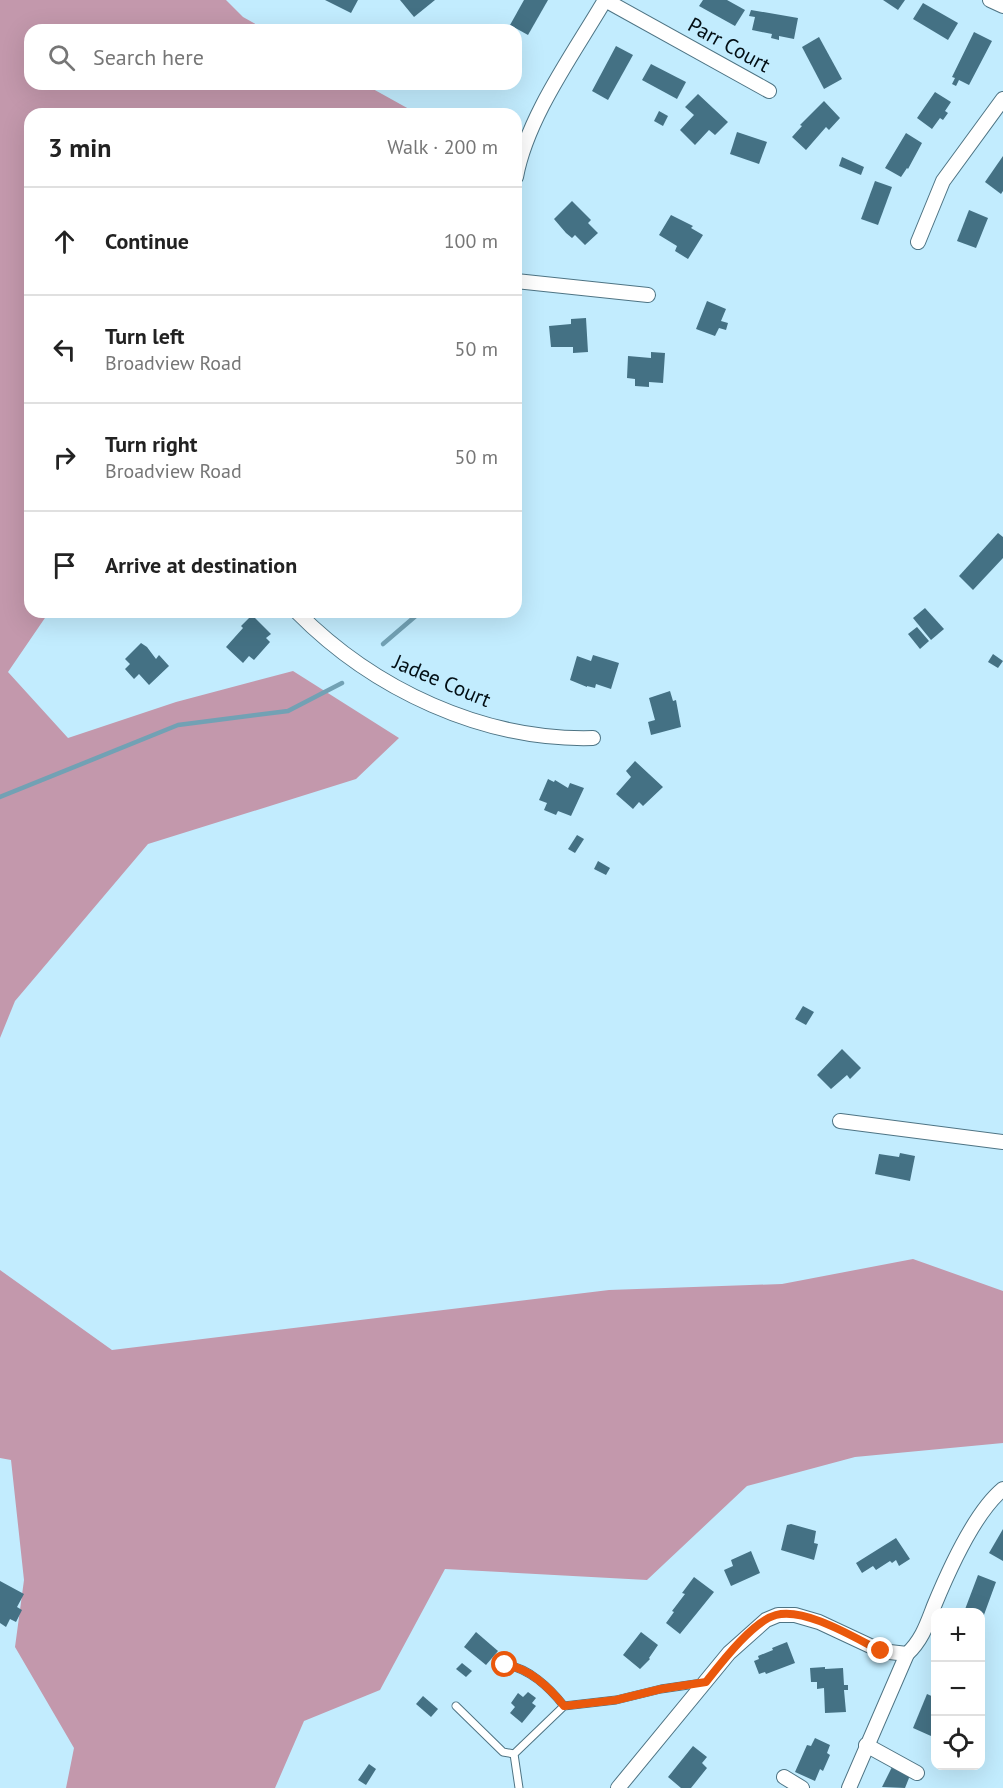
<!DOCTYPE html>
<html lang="en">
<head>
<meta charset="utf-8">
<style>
  :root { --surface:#fff; --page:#f2f2f2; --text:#222; --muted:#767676; --line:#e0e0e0 }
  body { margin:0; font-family:"PT Sans",sans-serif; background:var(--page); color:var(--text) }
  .controls { position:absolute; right:18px; bottom:18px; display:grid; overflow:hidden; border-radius:12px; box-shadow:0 6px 24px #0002 }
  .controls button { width:54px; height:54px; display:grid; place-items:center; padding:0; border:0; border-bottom:2px solid var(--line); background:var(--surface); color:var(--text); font:30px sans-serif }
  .stop { position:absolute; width:18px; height:18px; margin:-14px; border:4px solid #ea580c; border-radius:50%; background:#fff }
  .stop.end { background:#ea580c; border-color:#fff; box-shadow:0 2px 6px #0008 }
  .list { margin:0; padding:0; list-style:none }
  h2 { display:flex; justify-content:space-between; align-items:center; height:78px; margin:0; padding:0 24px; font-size:26px }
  h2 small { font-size:20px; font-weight:400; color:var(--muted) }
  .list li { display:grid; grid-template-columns:39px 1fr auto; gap:18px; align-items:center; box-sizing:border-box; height:108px; padding:0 24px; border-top:2px solid var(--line) }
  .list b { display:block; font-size:22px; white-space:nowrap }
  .list p { margin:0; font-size:20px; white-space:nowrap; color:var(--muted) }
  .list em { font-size:20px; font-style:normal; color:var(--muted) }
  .icon { flex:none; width:33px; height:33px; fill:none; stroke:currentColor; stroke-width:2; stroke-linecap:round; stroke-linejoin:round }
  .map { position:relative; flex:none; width:1003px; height:1788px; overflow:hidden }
  .search { position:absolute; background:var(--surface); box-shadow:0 6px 24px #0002; left:24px; top:24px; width:498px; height:66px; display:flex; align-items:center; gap:15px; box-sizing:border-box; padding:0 21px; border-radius:18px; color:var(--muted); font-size:22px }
  .panel { position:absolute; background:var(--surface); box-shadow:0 6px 24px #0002; left:24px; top:108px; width:498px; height:510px; border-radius:18px }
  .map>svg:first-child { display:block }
  .forest { fill:#c398ac }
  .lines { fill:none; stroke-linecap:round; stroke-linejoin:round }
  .stream { stroke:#72a1b4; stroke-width:4.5 }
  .building { fill:#447184 }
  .service-casing { stroke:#4e7484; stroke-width:9 }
  .minor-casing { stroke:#4e7484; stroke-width:16 }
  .service { stroke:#fff; stroke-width:7 }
  .minor { stroke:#fff; stroke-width:14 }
  .route { stroke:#ea580c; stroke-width:8 }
  .labels { text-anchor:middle; stroke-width:4.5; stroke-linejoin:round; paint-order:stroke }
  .street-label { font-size:21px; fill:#020e14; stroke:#c2ecfe }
</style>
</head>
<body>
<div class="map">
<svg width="1003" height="1788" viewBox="0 0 1003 1788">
  <rect width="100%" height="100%" fill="#c2ecfe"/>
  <g class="forest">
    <polygon points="0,0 226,0 243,17 266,30 30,30 30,84 364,84 418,114 30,114 30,612 49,612 8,672 68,738 176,702 293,671 399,738 356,779 148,844 15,1001 0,1038"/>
    <polygon points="913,1259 1003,1291 1003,1443 855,1457 747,1486 647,1580 445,1569 380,1690 304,1721 275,1788 66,1788 74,1748 15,1647 24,1580 11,1460 0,1458 0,1270 112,1350 609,1290 782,1284"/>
  </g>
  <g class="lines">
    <g class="stream">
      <polyline points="383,644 418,614"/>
      <polyline points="0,797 178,725 288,711 342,683"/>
    </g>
  </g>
  <g class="building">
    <polygon points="325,0 358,0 351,13"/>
    <polygon points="400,0 435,0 414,17"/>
    <polygon points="524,0 548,0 528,35 510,25"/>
    <polygon points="703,0 727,0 745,10 735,26 699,6"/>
    <polygon points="883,0 905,0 898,10"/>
    <polygon points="923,3 958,23 948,40 913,19"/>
    <polygon points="751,10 798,18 794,39 779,36 779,40 771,38 772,34 752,30 755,17 749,16"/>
    <polygon points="974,32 992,41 969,85 959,80 956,86 952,84 955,78 952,77"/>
    <polygon points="819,37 842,79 824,89 802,47"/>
    <polygon points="616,46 633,55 608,100 592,91"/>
    <polygon points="651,64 686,82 677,99 642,80"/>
    <polygon points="935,92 951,102 945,111 948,113 943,120 940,118 932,129 917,118"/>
    <polygon points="698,94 728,122 715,135 709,130 695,145 680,130 694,115 685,107"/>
    <polygon points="824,101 840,118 829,130 826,127 806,150 792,137 802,126 800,125"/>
    <polygon points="659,111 668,116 663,126 654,121"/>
    <polygon points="737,132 767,142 759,164 730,154"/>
    <polygon points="906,133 922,143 908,169 907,168 901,177 885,168"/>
    <polygon points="1003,156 1003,191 1001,194 985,182"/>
    <polygon points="842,157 864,167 861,175 839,166"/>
    <polygon points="875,181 892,187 878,225 861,219"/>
    <polygon points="572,201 591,220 588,223 598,233 585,245 575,235 572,238 566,233 554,219"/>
    <polygon points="969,210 988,218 976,248 957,241"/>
    <polygon points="671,215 693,226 691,228 703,235 688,259 675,251 677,246 659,235"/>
    <polygon points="707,301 726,309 721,321 728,323 726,330 719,328 715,336 696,329"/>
    <polygon points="586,318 588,352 573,353 573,347 551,347 549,326 571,324 571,319"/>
    <polygon points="651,352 665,353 663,383 649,382 649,387 635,386 635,379 627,378 628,356 651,358"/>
    <polygon points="998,533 1003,537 1003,558 973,590 959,576"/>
    <polygon points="925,608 944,629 931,640 913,618"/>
    <polygon points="252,615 271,634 266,638 270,642 254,660 249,656 243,663 226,647 243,628 241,626"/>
    <polygon points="917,627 929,641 920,649 908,634"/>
    <polygon points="141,643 147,647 156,659 159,655 169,666 149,685 139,674 134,679 125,669 130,664 125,659"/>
    <polygon points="993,654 1003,661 998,668 988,662"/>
    <polygon points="593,655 619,663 611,689 596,684 595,688 587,686 587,687 570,680 577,656 591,661"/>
    <polygon points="670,691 673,701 676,700 681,727 651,735 648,722 655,720 649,698"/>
    <polygon points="635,761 663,787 643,806 639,802 633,809 616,794 631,777 626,771"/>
    <polygon points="548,779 554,782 555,780 568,788 570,783 584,788 571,816 558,811 556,815 544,810 547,803 539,800"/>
    <polygon points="577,835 584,839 575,853 568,849"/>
    <polygon points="598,861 610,868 606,875 594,869"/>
    <polygon points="803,1006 814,1012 806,1025 795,1019"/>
    <polygon points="842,1049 861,1068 850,1079 847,1075 831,1089 817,1075"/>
    <polygon points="900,1153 915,1156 910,1181 875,1174 879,1154 899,1157"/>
    <polygon points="791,1524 816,1531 814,1543 818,1544 814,1560 781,1550 787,1525"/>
    <polygon points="1003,1529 1003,1561 989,1553"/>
    <polygon points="896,1538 910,1559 899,1566 896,1560 892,1563 890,1561 876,1570 873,1566 862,1573 856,1563"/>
    <polygon points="751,1551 760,1573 731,1586 724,1570 733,1566 731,1560"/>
    <polygon points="978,1575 996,1582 981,1623 980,1612 964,1612"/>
    <polygon points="694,1577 714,1592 680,1634 666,1623 674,1612 672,1611 685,1594 682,1593"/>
    <polygon points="0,1581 24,1594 17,1607 22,1610 16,1622 10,1619 6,1627 0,1623"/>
    <polygon points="476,1632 498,1651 486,1665 464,1647"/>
    <polygon points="641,1632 658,1645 649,1658 650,1659 640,1669 623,1655"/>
    <polygon points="787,1642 795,1663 766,1674 765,1672 759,1674 754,1661 759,1659 758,1656 773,1650 772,1648"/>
    <polygon points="462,1663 472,1671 466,1677 456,1669"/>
    <polygon points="825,1667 825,1669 843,1668 844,1685 848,1685 848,1690 844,1690 846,1712 825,1713 824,1688 817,1689 817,1682 811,1682 810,1668"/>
    <polygon points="528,1692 536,1698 532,1703 536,1706 522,1723 510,1713 515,1707 511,1703 518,1693 523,1697"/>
    <polygon points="927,1694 936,1698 936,1725 931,1736 913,1728"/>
    <polygon points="423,1696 438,1709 431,1717 416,1704"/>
    <polygon points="815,1738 830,1745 827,1753 830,1755 823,1771 820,1769 815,1781 795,1772 807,1745 811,1746"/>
    <polygon points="693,1746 707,1757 702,1763 707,1768 691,1788 681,1788 668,1777"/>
    <polygon points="369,1764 376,1769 366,1785 358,1780"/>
    <polygon points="893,1765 911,1773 905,1788 882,1787"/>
  </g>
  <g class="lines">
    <g class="service-casing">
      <g id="service">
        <path d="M505 1665C528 1667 550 1688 564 1706"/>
        <polyline points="456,1706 503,1752 514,1754"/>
        <polyline points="519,1788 514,1754 564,1706 616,1700 661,1689 702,1683"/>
      </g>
    </g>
    <g class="minor-casing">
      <g id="minor">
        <polyline points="605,0 769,91"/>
        <polyline points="990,0 1003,6"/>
        <path d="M516 177C527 117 574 53 605 0"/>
        <polyline points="918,242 943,181 1003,99"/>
        <polyline points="516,281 648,295"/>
        <path d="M297 612C373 689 483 741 593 738"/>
        <polyline points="840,1121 1003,1142"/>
        <polyline points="866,1745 917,1773"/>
        <polyline points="784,1777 802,1788"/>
        <path d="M618 1788 729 1653 766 1620 778 1615H795L819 1622 881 1651 907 1654C922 1640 927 1624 934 1606 948 1572 975 1512 1003 1489"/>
        <polyline points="849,1788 907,1654"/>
      </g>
    </g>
    <use href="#service" class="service"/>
    <use href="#minor" class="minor"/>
  </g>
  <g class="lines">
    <path class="route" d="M505 1665C528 1667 550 1688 564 1706L616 1700 661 1689 706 1682C721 1663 753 1621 776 1615 805 1607 855 1638 881 1651"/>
  </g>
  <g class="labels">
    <g class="street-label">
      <text transform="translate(729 45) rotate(29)" y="7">Parr Court</text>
      <text transform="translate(442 681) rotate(23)" y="7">Jadee Court</text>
    </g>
  </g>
</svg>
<div class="controls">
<button>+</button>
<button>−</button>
<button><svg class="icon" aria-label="locate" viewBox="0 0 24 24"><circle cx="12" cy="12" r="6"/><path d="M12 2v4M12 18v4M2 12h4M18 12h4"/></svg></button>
</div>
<div class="stop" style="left:505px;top:1665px"></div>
<div class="stop end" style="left:881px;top:1651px"></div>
<div class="search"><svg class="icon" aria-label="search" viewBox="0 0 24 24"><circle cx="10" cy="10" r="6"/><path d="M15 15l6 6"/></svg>Search here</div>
<section class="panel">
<h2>3 min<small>Walk · 200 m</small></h2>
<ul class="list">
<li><svg class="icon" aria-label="ahead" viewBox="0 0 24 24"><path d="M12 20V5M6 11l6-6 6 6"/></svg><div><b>Continue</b></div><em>100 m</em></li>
<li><svg class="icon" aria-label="left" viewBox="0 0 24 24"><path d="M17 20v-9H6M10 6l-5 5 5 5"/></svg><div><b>Turn left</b><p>Broadview Road</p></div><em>50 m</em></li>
<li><svg class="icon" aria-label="right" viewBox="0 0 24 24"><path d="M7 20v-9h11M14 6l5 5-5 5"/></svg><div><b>Turn right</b><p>Broadview Road</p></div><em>50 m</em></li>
<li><svg class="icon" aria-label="arrive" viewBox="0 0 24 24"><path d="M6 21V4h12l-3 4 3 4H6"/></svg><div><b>Arrive at destination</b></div></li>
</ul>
</section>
</div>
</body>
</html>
